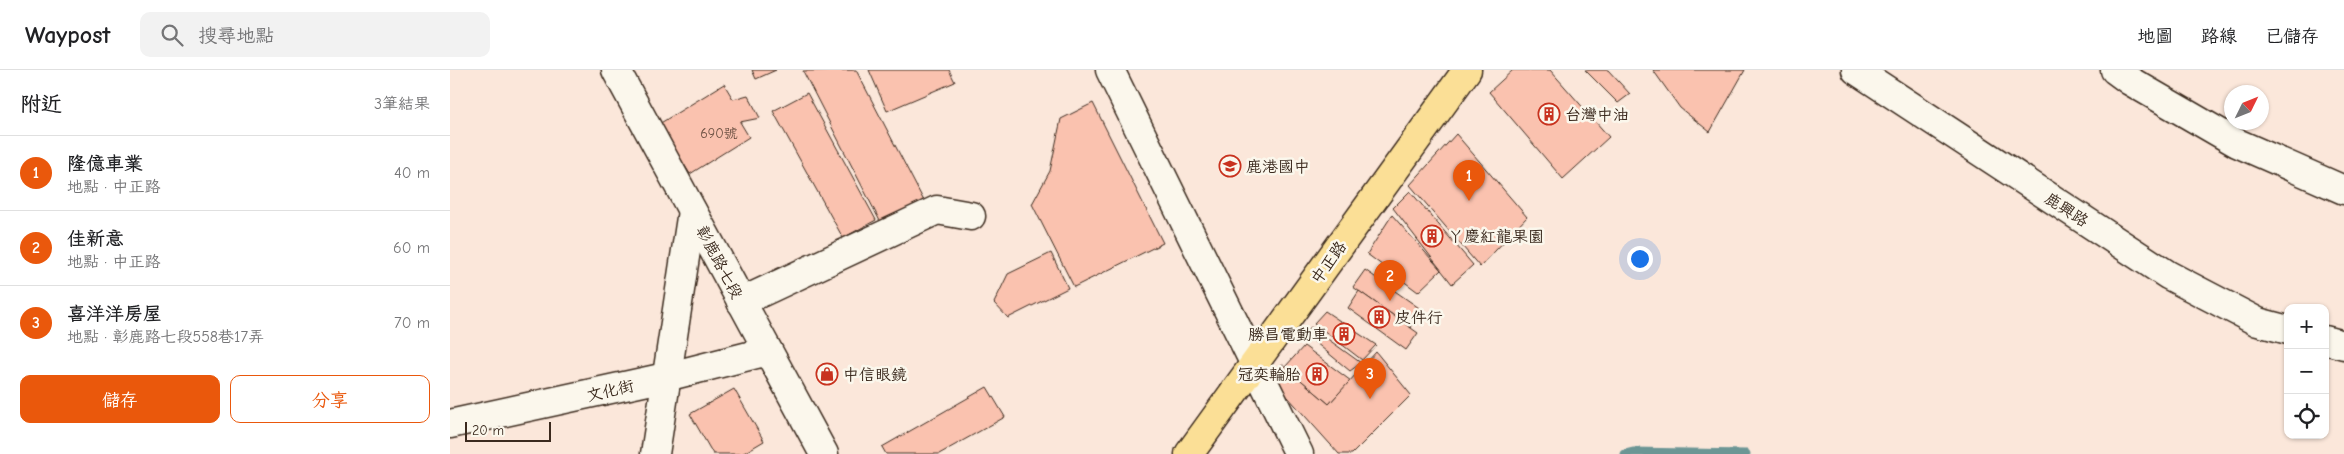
<!DOCTYPE html>
<html lang="zh-TW">
<head>
<meta charset="utf-8">
<style>
  :root { --surface:#fff; --page:#f2f2f2; --text:#202124; --muted:#757577; --line:#e0e0e0; --accent:#ea580c }
  body { margin:0; font-family:"Comic Neue","LXGW WenKai TC",sans-serif; background:var(--page); color:var(--text) }
  .controls { position:absolute; right:15px; bottom:15px; display:grid; overflow:hidden; border-radius:10px; box-shadow:0 1px 4px #0004 }
  .controls button { width:45px; height:45px; display:grid; place-items:center; padding:0; border:0; border-bottom:1px solid var(--line); background:var(--surface); color:var(--text); font:25px sans-serif }
  .compass { position:absolute; left:1774px; top:15px; width:45px; height:45px; border-radius:50%; background:var(--surface); box-shadow:0 1px 4px #0004; rotate:47deg }
  .scale { position:absolute; left:15px; bottom:12px; width:86px; box-sizing:border-box; padding-left:5px; border:2px solid #3b2a1e; border-top:0; font-size:14px; line-height:18px; white-space:nowrap; color:#3b2a1e; -webkit-text-stroke:4px #fbf7ec; paint-order:stroke }
  .you { position:absolute; left:1189px; top:188px; width:18px; height:18px; margin:-12px; border:4px solid #fff; border-radius:50%; background:#1a73e8; box-shadow:0 0 0 8px #1a73e833 }
  .badge { display:grid; place-items:center; width:32px; height:32px; border-radius:50%; background:var(--accent); color:#fff; font-size:16px; font-weight:700 }
  .pin { position:absolute; translate:-50% -41px; filter:drop-shadow(0 1px 2px #0008) }
  .pin::after { content:''; position:absolute; top:26px; width:18px; height:15px; background:inherit; clip-path:polygon(0 0,100% 0,50% 100%) }
  .list { margin:0; padding:0; list-style:none }
  h2 { display:flex; justify-content:space-between; align-items:center; height:65px; margin:0; padding:0 20px; font-size:21px }
  h2 small { font-size:16px; font-weight:400; color:var(--muted) }
  .list li { display:grid; grid-template-columns:32px 1fr auto; gap:15px; align-items:center; box-sizing:border-box; height:75px; padding:0 20px; border-top:1px solid var(--line) }
  .list b { display:block; font-size:19px; white-space:nowrap }
  .list p { margin:0; font-size:16px; white-space:nowrap; color:var(--muted) }
  .list em { font-size:16px; font-style:normal; color:var(--muted) }
  .actions { display:flex; gap:10px; padding:15px 20px }
  .actions a { flex:1; padding:11px 0; border:1px solid var(--accent); border-radius:10px; text-align:center; font-size:18px; color:var(--accent) }
  .actions .main { background:var(--accent); color:#fff }
  .icon { flex:none; width:28px; height:28px; fill:none; stroke:currentColor; stroke-width:2; stroke-linecap:round; stroke-linejoin:round }
  .map { position:relative; flex:none; width:1894px; height:384px; overflow:hidden }
  header { display:flex; align-items:center; gap:30px; box-sizing:border-box; height:70px; padding:0 25px; background:var(--surface); border-bottom:1px solid var(--line) }
  header strong { font-size:24px }
  nav { display:flex; gap:28px; margin-inline-start:auto; font-size:18px }
  .search { width:350px; height:45px; background:var(--page); display:flex; align-items:center; gap:12px; box-sizing:border-box; padding:0 18px; border-radius:10px; color:var(--muted); font-size:19px }
  main { display:flex }
  aside { flex:1; background:var(--surface) }
  .map>svg:first-child { display:block }
  .lines { fill:none; stroke-linecap:round; stroke-linejoin:round }
  .stream { stroke:#6c9695; stroke-width:9 }
  .building { fill:#fac2af; stroke:#3b2a1e }
  .minor-casing { stroke:#3b2a1e; stroke-width:31 }
  .major-casing { stroke:#3b2a1e; stroke-width:31 }
  .minor { stroke:#fbf7ec; stroke-width:28 }
  .major { stroke:#fbdf96; stroke-width:28 }
  .labels { text-anchor:middle; stroke-width:5; stroke-linejoin:round; paint-order:stroke }
  .number-label { font-size:14px; fill:#6b5042 }
  .poi-label { font-size:16px; fill:#3b2a1e; stroke:#fbf7ec; text-anchor:start }
  .street-label { font-size:16px; fill:#3b2a1e; stroke:#fbf7ec }
</style>
</head>
<body>
<header>
<strong>Waypost</strong>
<div class="search"><svg class="icon" aria-label="search" viewBox="0 0 24 24"><circle cx="10" cy="10" r="6"/><path d="M15 15l6 6"/></svg>搜尋地點</div>
<nav><a>地圖</a><a>路線</a><a>已儲存</a></nav>
</header>
<main>
<aside>
<h2>附近<small>3筆結果</small></h2>
<ul class="list">
<li><span class="badge">1</span><div><b>隆億車業</b><p>地點 · 中正路</p></div><em>40 m</em></li>
<li><span class="badge">2</span><div><b>佳新意</b><p>地點 · 中正路</p></div><em>60 m</em></li>
<li><span class="badge">3</span><div><b>喜洋洋房屋</b><p>地點 · 彰鹿路七段558巷17弄</p></div><em>70 m</em></li>
</ul>
<div class="actions"><a class="main">儲存</a><a>分享</a></div>
</aside>
<div class="map">
<svg width="1894" height="384" viewBox="0 0 1894 384">
  <rect width="100%" height="100%" fill="#fbe7da"/>
  <filter id="ink" filterUnits="userSpaceOnUse"><feTurbulence type="fractalNoise" baseFrequency=".02" numOctaves="2"/><feDisplacementMap in="SourceGraphic" scale="10" xChannelSelector="R" yChannelSelector="G"/><feConvolveMatrix kernelMatrix="1 2 1 2 8 2 1 2 1" color-interpolation-filters="sRGB"/></filter>
  <g filter="url(#ink)">
    <g class="lines">
      <polyline class="stream" points="1175,384 1183,382 1296,384"/>
    </g>
    <g class="building">
      <polygon points="302,0 326,0 306,9"/>
      <polygon points="406,0 475,133 432,155 353,1"/>
      <polygon points="419,0 499,0 505,12 437,41"/>
      <polygon points="1063,0 1100,0 1159,67 1113,109 1039,22"/>
      <polygon points="1135,0 1158,0 1180,24 1168,33"/>
      <polygon points="1203,0 1295,0 1260,62 1230,38"/>
      <polygon points="274,14 283,29 298,25 310,48 290,52 299,67 240,104 209,54"/>
      <polygon points="357,23 426,150 393,168 323,41"/>
      <polygon points="643,33 713,173 624,217 582,134 600,101 611,49"/>
      <polygon points="1006,64 1077,147 1030,197 960,115"/>
      <polygon points="960,121 1023,195 1002,214 943,138"/>
      <polygon points="942,145 991,200 968,222 917,184"/>
      <polygon points="601,183 618,218 558,248 544,233 558,204"/>
      <polygon points="915,200 972,240 960,257 903,217"/>
      <polygon points="909,221 968,263 956,280 898,238"/>
      <polygon points="875,241 926,275 912,290 864,253"/>
      <polygon points="861,257 911,293 900,301 854,263"/>
      <polygon points="854,276 901,311 879,334 835,297"/>
      <polygon points="926,282 961,325 902,384 889,384 820,307 832,294 879,334"/>
      <polygon points="537,317 555,347 489,384 436,384 432,377"/>
      <polygon points="284,319 314,371 292,384 263,384 240,344"/>
    </g>
    <g class="lines">
      <g class="minor-casing">
        <g id="minor">
          <polyline points="166,0 374,384"/>
          <polyline points="660,0 849,384"/>
          <polyline points="1406,0 1718,205 1808,252 1838,260"/>
          <polyline points="1665,0 1680,11 1787,73 1894,120"/>
          <polyline points="291,232 487,140 521,146"/>
          <polyline points="1875,270 1894,275"/>
          <polyline points="0,354 216,307 318,281"/>
          <polyline points="205,384 242,141"/>
        </g>
      </g>
      <g class="major-casing">
        <polyline id="major" points="739,384 1017,0"/>
      </g>
      <use href="#minor" class="minor"/>
      <use href="#major" class="major"/>
    </g>
  </g>
  <defs>
    <g id="building-ring" transform="scale(1.125)"><circle r="9.5" fill="#fbf7ec" stroke="#c8321e" stroke-width="1.5"/><path d="M-4-6H4V6H1V3H-1V6H-4ZM-2.5-4.3h1.7v1.8h-1.7ZM.8-4.3h1.7v1.8H.8ZM-2.5-1h1.7V.8h-1.7ZM.8-1h1.7V.8H.8Z" fill="#c8321e"/></g>
    <g id="school-ring" transform="scale(1.125)"><circle r="9.5" fill="#fbf7ec" stroke="#c8321e" stroke-width="1.5"/><path d="M0-5L7-2L0 1L-7-2ZM-4 1L0 2.5L4 1V4Q0 6-4 4Z" fill="#c8321e"/></g>
    <g id="shop-ring" transform="scale(1.125)"><circle r="9.5" fill="#fbf7ec" stroke="#c8321e" stroke-width="1.5"/><path d="M-5-2.5h2.3a2.7 3.5 0 0 1 5.4 0H5L5.5 6h-11ZM-1.5-2.5h3a1.5 2.3 0 0 0-3 0Z" fill="#c8321e"/></g>
  </defs>
  <g fill-rule="evenodd">
    <use href="#building-ring" x="1099" y="44"/>
    <use href="#school-ring" x="780" y="96"/>
    <use href="#building-ring" x="982" y="166"/>
    <use href="#building-ring" x="929" y="247"/>
    <use href="#building-ring" x="894" y="264"/>
    <use href="#shop-ring" x="377" y="304"/>
    <use href="#building-ring" x="867" y="304"/>
  </g>
  <g class="labels">
    <g class="number-label">
      <text x="269" y="68">690號</text>
    </g>
    <g class="poi-label">
      <text x="1115" y="50">台灣中油</text>
      <text x="796" y="102">鹿港國中</text>
      <text x="998" y="172">ㄚ慶紅龍果園</text>
      <text x="945" y="253">皮件行</text>
      <text x="878" y="270" text-anchor="end">勝昌電動車</text>
      <text x="393" y="310">中信眼鏡</text>
      <text x="851" y="310" text-anchor="end">冠奕輪胎</text>
    </g>
    <g class="street-label">
      <text transform="translate(1617 139) rotate(33)" y="6">鹿興路</text>
      <text transform="translate(270 192) rotate(62)" y="6">彰鹿路七段</text>
      <text transform="translate(878 192) rotate(-54)" y="6">中正路</text>
      <text transform="translate(160 320) rotate(-13)" y="6">文化街</text>
    </g>
  </g>
</svg>
<div class="controls">
<button>+</button>
<button>−</button>
<button><svg class="icon" aria-label="locate" viewBox="0 0 24 24"><circle cx="12" cy="12" r="6"/><path d="M12 2v4M12 18v4M2 12h4M18 12h4"/></svg></button>
</div>
<svg class="compass" viewBox="-18 -18 36 36"><path d="M0-13l5 13h-10z" fill="#e53935"/><path d="M0 13l5-13h-10z" fill="#757577"/></svg>
<div class="scale">20 m</div>
<div class="you"></div>
<div class="pin badge" style="left:1019px;top:131px">1</div>
<div class="pin badge" style="left:940px;top:231px">2</div>
<div class="pin badge" style="left:920px;top:329px">3</div>
</div>
</main>
</body>
</html>
